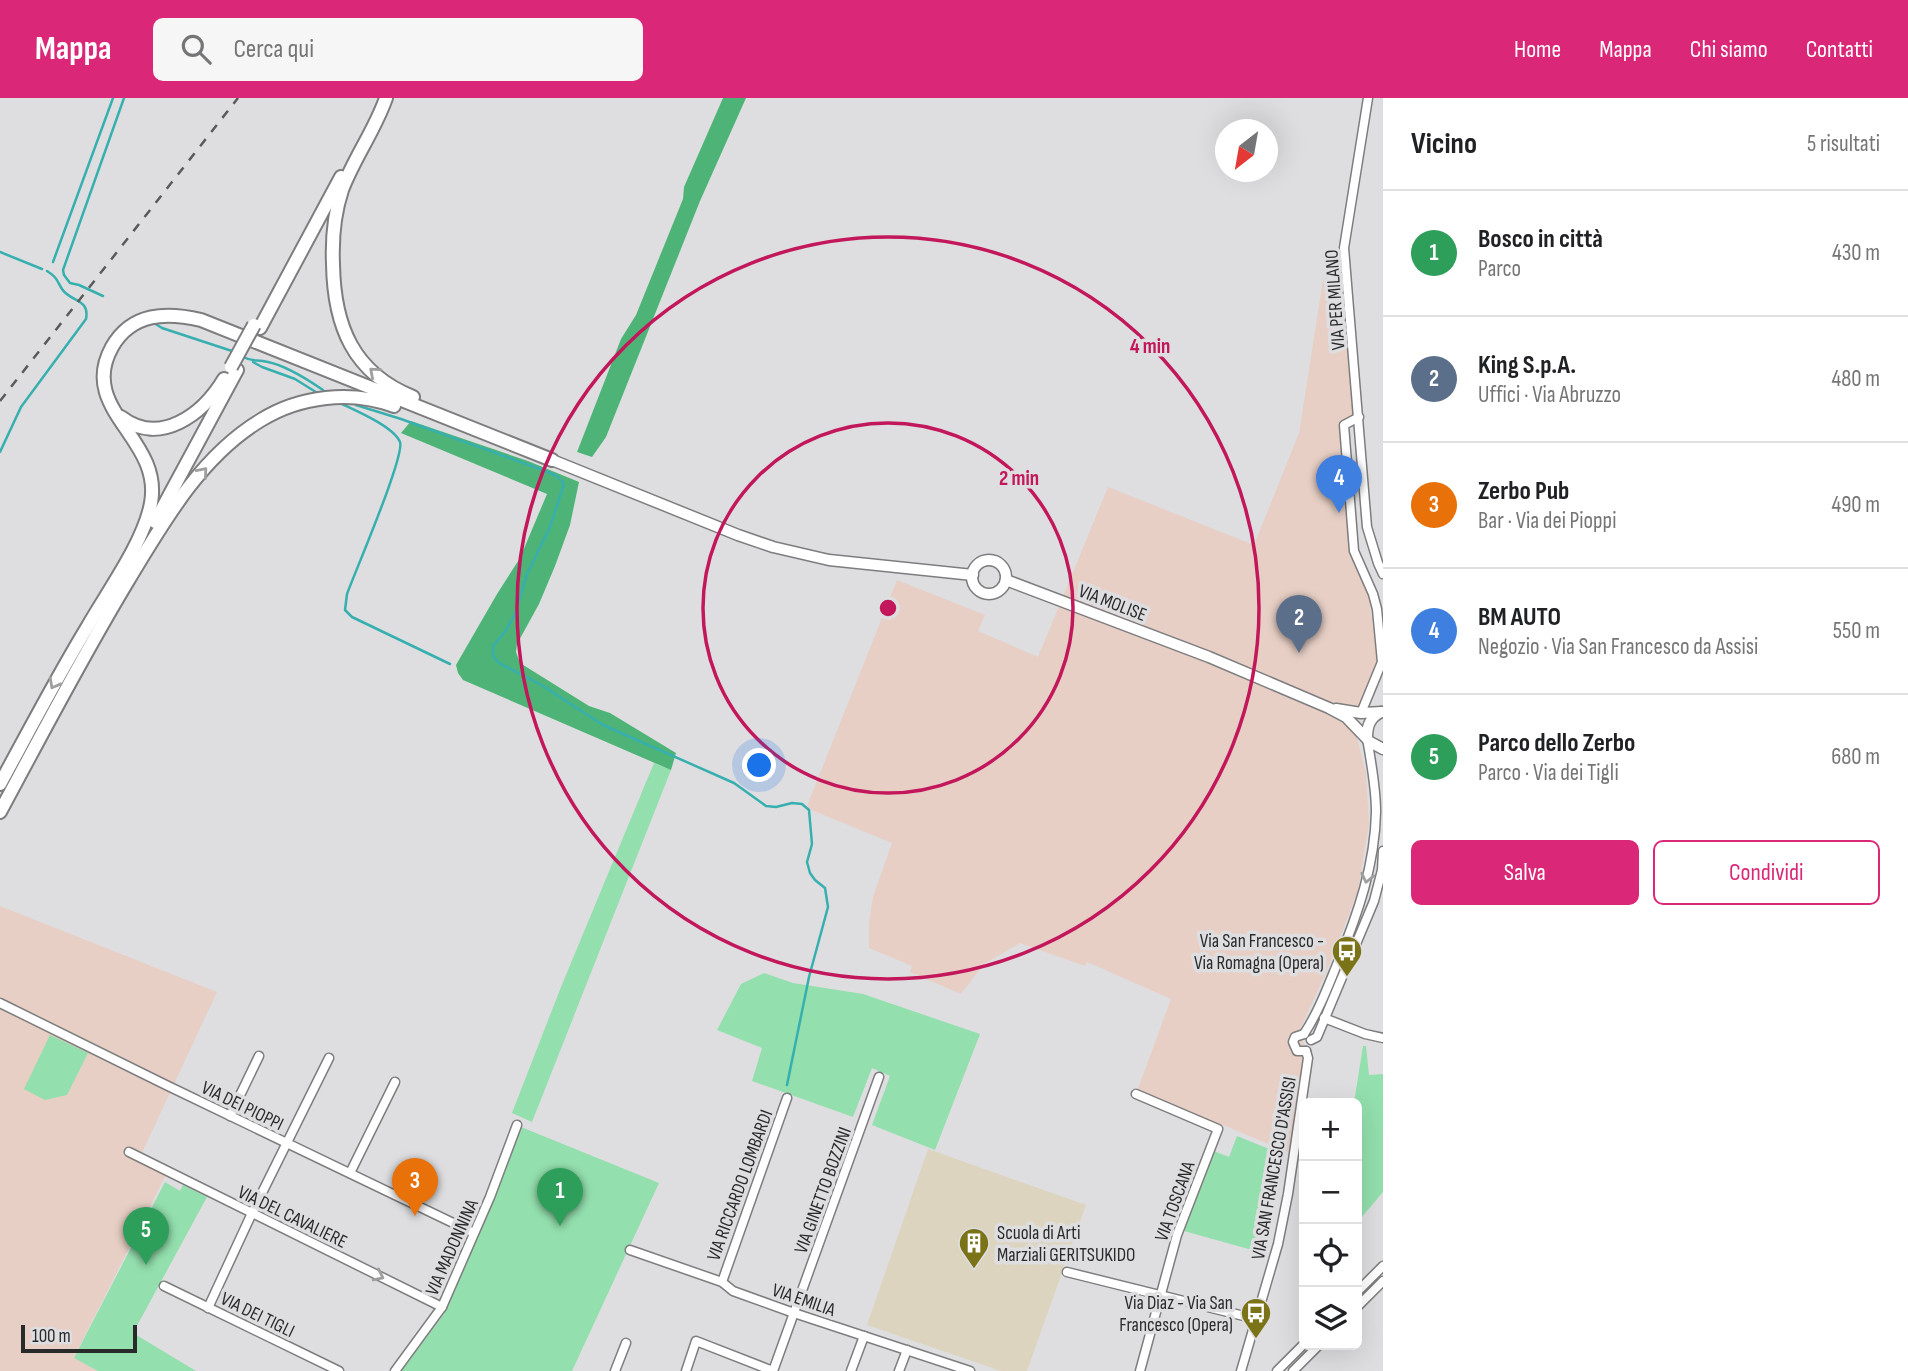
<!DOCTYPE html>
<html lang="it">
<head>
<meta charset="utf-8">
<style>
  :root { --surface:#fff; --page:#f6f6f6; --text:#202124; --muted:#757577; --line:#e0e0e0; --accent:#db2777 }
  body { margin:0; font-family:"Sofia Sans Condensed",sans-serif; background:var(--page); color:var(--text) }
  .controls { position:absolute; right:21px; bottom:21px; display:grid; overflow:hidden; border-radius:10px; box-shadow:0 7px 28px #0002 }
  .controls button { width:63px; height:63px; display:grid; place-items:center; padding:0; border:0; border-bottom:2px solid var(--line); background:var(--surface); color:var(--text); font:35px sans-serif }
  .compass { position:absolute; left:1215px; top:21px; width:63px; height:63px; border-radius:50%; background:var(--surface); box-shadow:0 7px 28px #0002; rotate:211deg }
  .scale { position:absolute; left:21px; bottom:18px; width:116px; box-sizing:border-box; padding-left:7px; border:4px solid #292a2a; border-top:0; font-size:19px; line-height:24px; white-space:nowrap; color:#292a2a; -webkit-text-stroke:5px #dedee0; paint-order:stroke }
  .you { position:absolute; left:760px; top:668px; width:24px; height:24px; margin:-18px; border:5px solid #fff; border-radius:50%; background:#1a73e8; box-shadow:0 0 0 10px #1a73e833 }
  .badge { display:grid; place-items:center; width:46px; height:46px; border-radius:50%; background:var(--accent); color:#fff; font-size:23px; font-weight:700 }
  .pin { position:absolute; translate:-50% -58px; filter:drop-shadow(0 2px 4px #0008) }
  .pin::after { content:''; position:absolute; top:37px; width:24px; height:21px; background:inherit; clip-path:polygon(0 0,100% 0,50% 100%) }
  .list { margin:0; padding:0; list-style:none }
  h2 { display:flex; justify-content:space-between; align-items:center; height:91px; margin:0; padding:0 28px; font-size:30px }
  h2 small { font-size:23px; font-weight:400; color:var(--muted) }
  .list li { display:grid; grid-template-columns:46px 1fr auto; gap:21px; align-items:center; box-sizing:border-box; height:126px; padding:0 28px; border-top:2px solid var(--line) }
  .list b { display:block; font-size:26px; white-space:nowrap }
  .list p { margin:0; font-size:23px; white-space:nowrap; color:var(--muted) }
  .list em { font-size:23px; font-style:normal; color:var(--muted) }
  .actions { display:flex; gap:14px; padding:21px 28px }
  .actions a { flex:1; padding:16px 0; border:2px solid var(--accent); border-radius:10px; text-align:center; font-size:24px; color:var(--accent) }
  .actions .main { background:var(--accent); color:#fff }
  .icon { flex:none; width:38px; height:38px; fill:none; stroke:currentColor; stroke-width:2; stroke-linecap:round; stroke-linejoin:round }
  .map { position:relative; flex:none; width:1383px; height:1273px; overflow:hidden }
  header { display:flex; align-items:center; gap:42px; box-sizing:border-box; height:98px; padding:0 35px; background:var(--accent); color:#fff }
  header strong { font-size:33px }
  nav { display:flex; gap:38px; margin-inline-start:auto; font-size:24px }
  .search { width:490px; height:63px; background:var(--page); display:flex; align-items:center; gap:18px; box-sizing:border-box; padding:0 24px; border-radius:10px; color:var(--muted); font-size:26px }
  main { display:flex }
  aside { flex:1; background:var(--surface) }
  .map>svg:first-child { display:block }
  .industrial { fill:#e7cfc5 }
  .education { fill:#ddd4bf }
  .green { fill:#93dfad }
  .forest { fill:#4eb377 }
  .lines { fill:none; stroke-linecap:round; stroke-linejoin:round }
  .stream { stroke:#37afaf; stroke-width:2.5 }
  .minor-casing { stroke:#7d7d7f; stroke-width:11 }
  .major-casing { stroke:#7d7d7f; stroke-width:13 }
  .highway-casing { stroke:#7d7d7f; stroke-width:16 }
  .minor { stroke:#fff; stroke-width:8 }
  .major { stroke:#fff; stroke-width:10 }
  .highway { stroke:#fff; stroke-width:12 }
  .rail { stroke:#595a5a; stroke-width:2.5; stroke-dasharray:9 9; stroke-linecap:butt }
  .highway-bridge-casing { stroke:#7d7d7f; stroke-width:16; stroke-linecap:butt }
  .highway-bridge { stroke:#fff; stroke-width:12 }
  .oneway { stroke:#9f9f9f }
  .ring { fill:none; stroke:#c2185b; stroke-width:3.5 }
  .labels { text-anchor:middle; stroke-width:7; stroke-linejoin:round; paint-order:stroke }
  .street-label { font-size:19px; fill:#292a2a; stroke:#dedee0 }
  .poi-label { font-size:19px; fill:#292a2a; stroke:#dedee0; text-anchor:end }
  .centre { fill:#c2185b; stroke:#dedee0; stroke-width:3.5 }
  .ring-label { font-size:21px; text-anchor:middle; font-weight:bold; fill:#c2185b; stroke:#dedee0; stroke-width:7; stroke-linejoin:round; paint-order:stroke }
</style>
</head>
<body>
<header>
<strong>Mappa</strong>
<div class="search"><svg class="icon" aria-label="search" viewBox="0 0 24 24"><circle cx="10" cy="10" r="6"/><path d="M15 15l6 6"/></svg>Cerca qui</div>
<nav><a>Home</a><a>Mappa</a><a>Chi siamo</a><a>Contatti</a></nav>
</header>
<main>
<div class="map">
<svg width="1383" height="1273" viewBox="0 0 1383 1273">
  <rect width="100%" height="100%" fill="#dedee0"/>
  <g class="industrial">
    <polygon points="1345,166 1359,319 1344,327 1348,446 1367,490 1379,564 1360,604 1356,636 1366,675 1369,725 1358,793 1328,870 1299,934 1304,946 1305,969 1290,1055 1223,1027 1218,1031 1136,996 1171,901 1087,864 1085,868 1020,845 984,866 961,896 910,874 912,868 869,850 869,824 873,799 892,745 809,711 807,708 897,482 985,517 978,533 1038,559 1108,389 1254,447 1299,335 1323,182"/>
    <polygon points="0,808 217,894 140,1059 168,1073 74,1259 98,1273 0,1273"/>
  </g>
  <polygon class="education" points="928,1051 1086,1107 1027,1273 1001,1273 867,1227"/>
  <g class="green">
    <polygon points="654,665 671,672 532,1024 512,1015 561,889"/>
    <polygon points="764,875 793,885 863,896 980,936 935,1052 872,1027 890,978 872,970 853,1019 752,983 762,950 717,932 741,886"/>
    <polygon points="50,937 88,955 67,997 45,1002 24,991"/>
    <polygon points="1363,948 1366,948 1369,977 1383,976 1383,1094 1361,1120 1357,1130 1357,1005 1354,1005"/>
    <polygon points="521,1029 659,1085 572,1273 401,1273 444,1216"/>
    <polygon points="1237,1038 1279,1055 1275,1095 1263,1155 1184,1133 1214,1053 1229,1059"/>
    <polygon points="165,1084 180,1093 183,1087 207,1099 133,1235 196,1273 98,1273 74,1260"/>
  </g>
  <g class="forest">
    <polygon points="723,0 746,0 700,103 606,339 592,359 577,354 621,241 636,217 683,101 684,89"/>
    <polygon points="411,323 528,363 579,384 570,427 555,468 539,506 517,546 516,554 520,565 589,608 610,615 676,655 671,672 463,582 458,575 456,567 497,496 520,460 547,396 401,335"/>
  </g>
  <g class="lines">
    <g class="stream">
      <polyline points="0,154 42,171"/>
      <polyline points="53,164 113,0"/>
      <polyline points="103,198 79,187 70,185 64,177 63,172 124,0"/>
      <polyline points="154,225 162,230 235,254"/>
      <path d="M241 258C254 265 255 261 268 264 287 268 307 281 323 292"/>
      <polyline points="253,264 262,269 295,281 319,296"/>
      <path d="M342 306C357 313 394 329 400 344 405 358 355 474 347 496L345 512 352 519 450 566"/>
      <polyline points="356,307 401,321 540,371 557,378 564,386 550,429 527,476 515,516 507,531 493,548 493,558 499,565 543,588 603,627 734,685 766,708 776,709 792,705 802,706 809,712 812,746 807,764 810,775 815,782 825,790 828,809 809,879 787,987"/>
      <path d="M0 354 21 309 86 221C90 200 70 204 62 191 57 183 57 179 47 173"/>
    </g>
    <g class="minor-casing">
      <g id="minor">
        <polyline points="1368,0 1344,150 1367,429 1378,465 1383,476"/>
        <polyline points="1359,319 1344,327 1354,453 1373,496 1377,511 1382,564 1361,615"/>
        <polyline points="0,905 166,987 474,1135"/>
        <polyline points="1324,920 1365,936 1383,940"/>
        <path d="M1304 936C1319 913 1328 888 1338 864 1358 816 1375 766 1376 714 1376 689 1371 664 1367 640"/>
        <polyline points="1304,936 1295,939 1293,944 1297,953 1306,953"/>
        <polyline points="1311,942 1317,939 1374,803 1382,772 1383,753"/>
        <polyline points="1136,996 1218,1031 1177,1137 1140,1273"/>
        <polyline points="230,1018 259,958"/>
        <polyline points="129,1054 442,1209"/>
        <polyline points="350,1075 395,984"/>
        <polyline points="630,1152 722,1184 733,1193 794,1215 970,1273"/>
        <polyline points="1067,1174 1256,1221"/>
        <polyline points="722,1184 787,1000"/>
        <polyline points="164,1188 339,1273"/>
        <polyline points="1357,1194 1383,1168"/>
        <polyline points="1357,1209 1383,1183"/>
        <polyline points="208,1210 252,1115 329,960"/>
        <polyline points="395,1273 442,1209 490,1099 517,1027"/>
        <polyline points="615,1273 626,1245"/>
        <polyline points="686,1273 696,1243 773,1273"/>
        <polyline points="773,1273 879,979"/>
        <polyline points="851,1273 864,1238"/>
        <polyline points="899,1273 907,1252"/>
        <polyline points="1241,1273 1278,1146 1288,1096 1308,960 1306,953"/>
        <polyline points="1277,1273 1304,1246"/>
        <polyline points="1293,1273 1319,1247"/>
      </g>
    </g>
    <g class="major-casing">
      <g id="major">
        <polyline points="552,362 738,437 773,449 829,462 973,477"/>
        <circle cx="989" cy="479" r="17"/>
        <polyline points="1006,482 1209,559 1329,610 1346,619 1370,644 1383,651"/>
        <polyline points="1336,611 1361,615 1383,614"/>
        <path d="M1367 640C1367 627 1370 620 1381 614"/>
      </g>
    </g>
    <g class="highway-casing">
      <g id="highway">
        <path d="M386 0C375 32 354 60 342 92 334 116 332 142 333 166 334 228 353 275 413 299"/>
        <polyline points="260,230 341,79"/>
        <path d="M121 319C160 349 203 316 224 281"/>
        <polyline points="155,424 237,272"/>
        <path d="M0 686C29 633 57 579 88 528 108 493 144 444 151 405 163 340 77 312 112 249 132 214 167 214 201 222L552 362"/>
        <path d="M0 714C42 636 83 557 129 481 164 423 201 358 261 322 300 298 351 292 394 308"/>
      </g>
    </g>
    <use href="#minor" class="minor"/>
    <use href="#major" class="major"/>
    <use href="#highway" class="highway"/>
    <polyline class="rail" points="0,303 238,0"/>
    <g class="highway-bridge-casing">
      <polyline id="highway-bridge" points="231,269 254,227"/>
    </g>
    <use href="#highway-bridge" class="highway-bridge"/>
  </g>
  <defs><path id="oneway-chevron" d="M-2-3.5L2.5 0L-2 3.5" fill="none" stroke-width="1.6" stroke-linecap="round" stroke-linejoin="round" transform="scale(1.75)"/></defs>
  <g class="oneway">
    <use href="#oneway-chevron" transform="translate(374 274) rotate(-139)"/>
    <use href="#oneway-chevron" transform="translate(203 374) rotate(-49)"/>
    <use href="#oneway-chevron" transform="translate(54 586) rotate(119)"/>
    <use href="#oneway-chevron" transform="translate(1367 780) rotate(102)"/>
    <use href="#oneway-chevron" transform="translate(379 1178) rotate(26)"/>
  </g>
  <g class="ring">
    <circle cx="888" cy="510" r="185"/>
    <circle cx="888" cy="510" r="371"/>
  </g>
  <defs>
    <g id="bus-pin" transform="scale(1.575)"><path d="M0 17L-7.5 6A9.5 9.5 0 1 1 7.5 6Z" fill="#7a7317" stroke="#dedee0"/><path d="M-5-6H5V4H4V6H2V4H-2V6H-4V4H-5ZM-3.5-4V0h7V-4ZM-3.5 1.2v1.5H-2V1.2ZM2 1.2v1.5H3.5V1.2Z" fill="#fff"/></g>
    <g id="building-pin" transform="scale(1.575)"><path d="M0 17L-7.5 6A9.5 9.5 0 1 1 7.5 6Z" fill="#7a7317" stroke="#dedee0"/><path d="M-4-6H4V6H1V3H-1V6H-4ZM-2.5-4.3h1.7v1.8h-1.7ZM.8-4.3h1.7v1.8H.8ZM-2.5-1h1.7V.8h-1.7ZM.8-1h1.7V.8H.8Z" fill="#fff"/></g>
  </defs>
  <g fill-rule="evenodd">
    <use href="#bus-pin" x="1347" y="853"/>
    <use href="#building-pin" x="974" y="1145"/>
    <use href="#bus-pin" x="1256" y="1215"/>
  </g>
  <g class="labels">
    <g class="street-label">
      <text transform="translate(1334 202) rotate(-94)" y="7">VIA PER MILANO</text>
      <text transform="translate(1113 504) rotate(21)" y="7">VIA MOLISE</text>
      <text transform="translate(243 1007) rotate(26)" y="7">VIA DEI PIOPPI</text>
      <text transform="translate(1273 1070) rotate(-80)" y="7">VIA SAN FRANCESCO D'ASSISI</text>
      <text transform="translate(739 1087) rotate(-70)" y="7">VIA RICCARDO LOMBARDI</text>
      <text transform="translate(822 1092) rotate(-70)" y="7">VIA GINETTO BOZZINI</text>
      <text transform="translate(1174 1103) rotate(-70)" y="7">VIA TOSCANA</text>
      <text transform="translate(293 1118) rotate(26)" y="7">VIA DEL CAVALIERE</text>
      <text transform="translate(451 1149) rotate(-66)" y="7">VIA MADONNINA</text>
      <text transform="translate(804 1201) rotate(19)" y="7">VIA EMILIA</text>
      <text transform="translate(258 1216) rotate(26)" y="7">VIA DEI TIGLI</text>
    </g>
    <g class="poi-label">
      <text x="1324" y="849">Via San Francesco -<tspan x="1324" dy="22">Via Romagna (Opera)</tspan></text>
      <text x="997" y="1141" text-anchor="start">Scuola di Arti<tspan x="997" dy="22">Marziali GERITSUKIDO</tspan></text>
      <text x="1233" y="1211">Via Diaz - Via San<tspan x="1233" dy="22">Francesco (Opera)</tspan></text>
    </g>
  </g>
  <circle cx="888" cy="510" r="10" class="centre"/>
  <g class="ring-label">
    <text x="1150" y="255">4 min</text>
    <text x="1019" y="387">2 min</text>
  </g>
</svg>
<div class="controls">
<button>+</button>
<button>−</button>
<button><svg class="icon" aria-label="locate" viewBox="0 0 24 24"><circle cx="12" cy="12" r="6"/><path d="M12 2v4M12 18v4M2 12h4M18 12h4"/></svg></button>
<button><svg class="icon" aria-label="layers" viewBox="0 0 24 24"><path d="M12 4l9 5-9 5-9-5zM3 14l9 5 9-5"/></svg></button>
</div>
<svg class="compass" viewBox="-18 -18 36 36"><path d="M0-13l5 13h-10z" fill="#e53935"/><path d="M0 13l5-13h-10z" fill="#757577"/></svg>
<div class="scale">100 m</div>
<div class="you"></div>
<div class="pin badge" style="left:560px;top:1128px;background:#2e9e5b">1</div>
<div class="pin badge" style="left:1299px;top:555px;background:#5c6f8a">2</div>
<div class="pin badge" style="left:415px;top:1118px;background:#e8710a">3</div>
<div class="pin badge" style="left:1339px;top:415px;background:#3f7fe0">4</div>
<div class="pin badge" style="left:146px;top:1167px;background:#2e9e5b">5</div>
</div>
<aside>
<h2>Vicino<small>5 risultati</small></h2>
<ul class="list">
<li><span class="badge" style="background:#2e9e5b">1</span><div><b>Bosco in città</b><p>Parco</p></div><em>430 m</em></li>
<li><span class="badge" style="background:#5c6f8a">2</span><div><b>King S.p.A.</b><p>Uffici · Via Abruzzo</p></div><em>480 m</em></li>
<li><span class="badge" style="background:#e8710a">3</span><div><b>Zerbo Pub</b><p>Bar · Via dei Pioppi</p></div><em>490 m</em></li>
<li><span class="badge" style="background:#3f7fe0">4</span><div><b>BM AUTO</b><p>Negozio · Via San Francesco da Assisi</p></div><em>550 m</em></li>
<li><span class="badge" style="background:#2e9e5b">5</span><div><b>Parco dello Zerbo</b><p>Parco · Via dei Tigli</p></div><em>680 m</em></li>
</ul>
<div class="actions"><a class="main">Salva</a><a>Condividi</a></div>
</aside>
</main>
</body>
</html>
